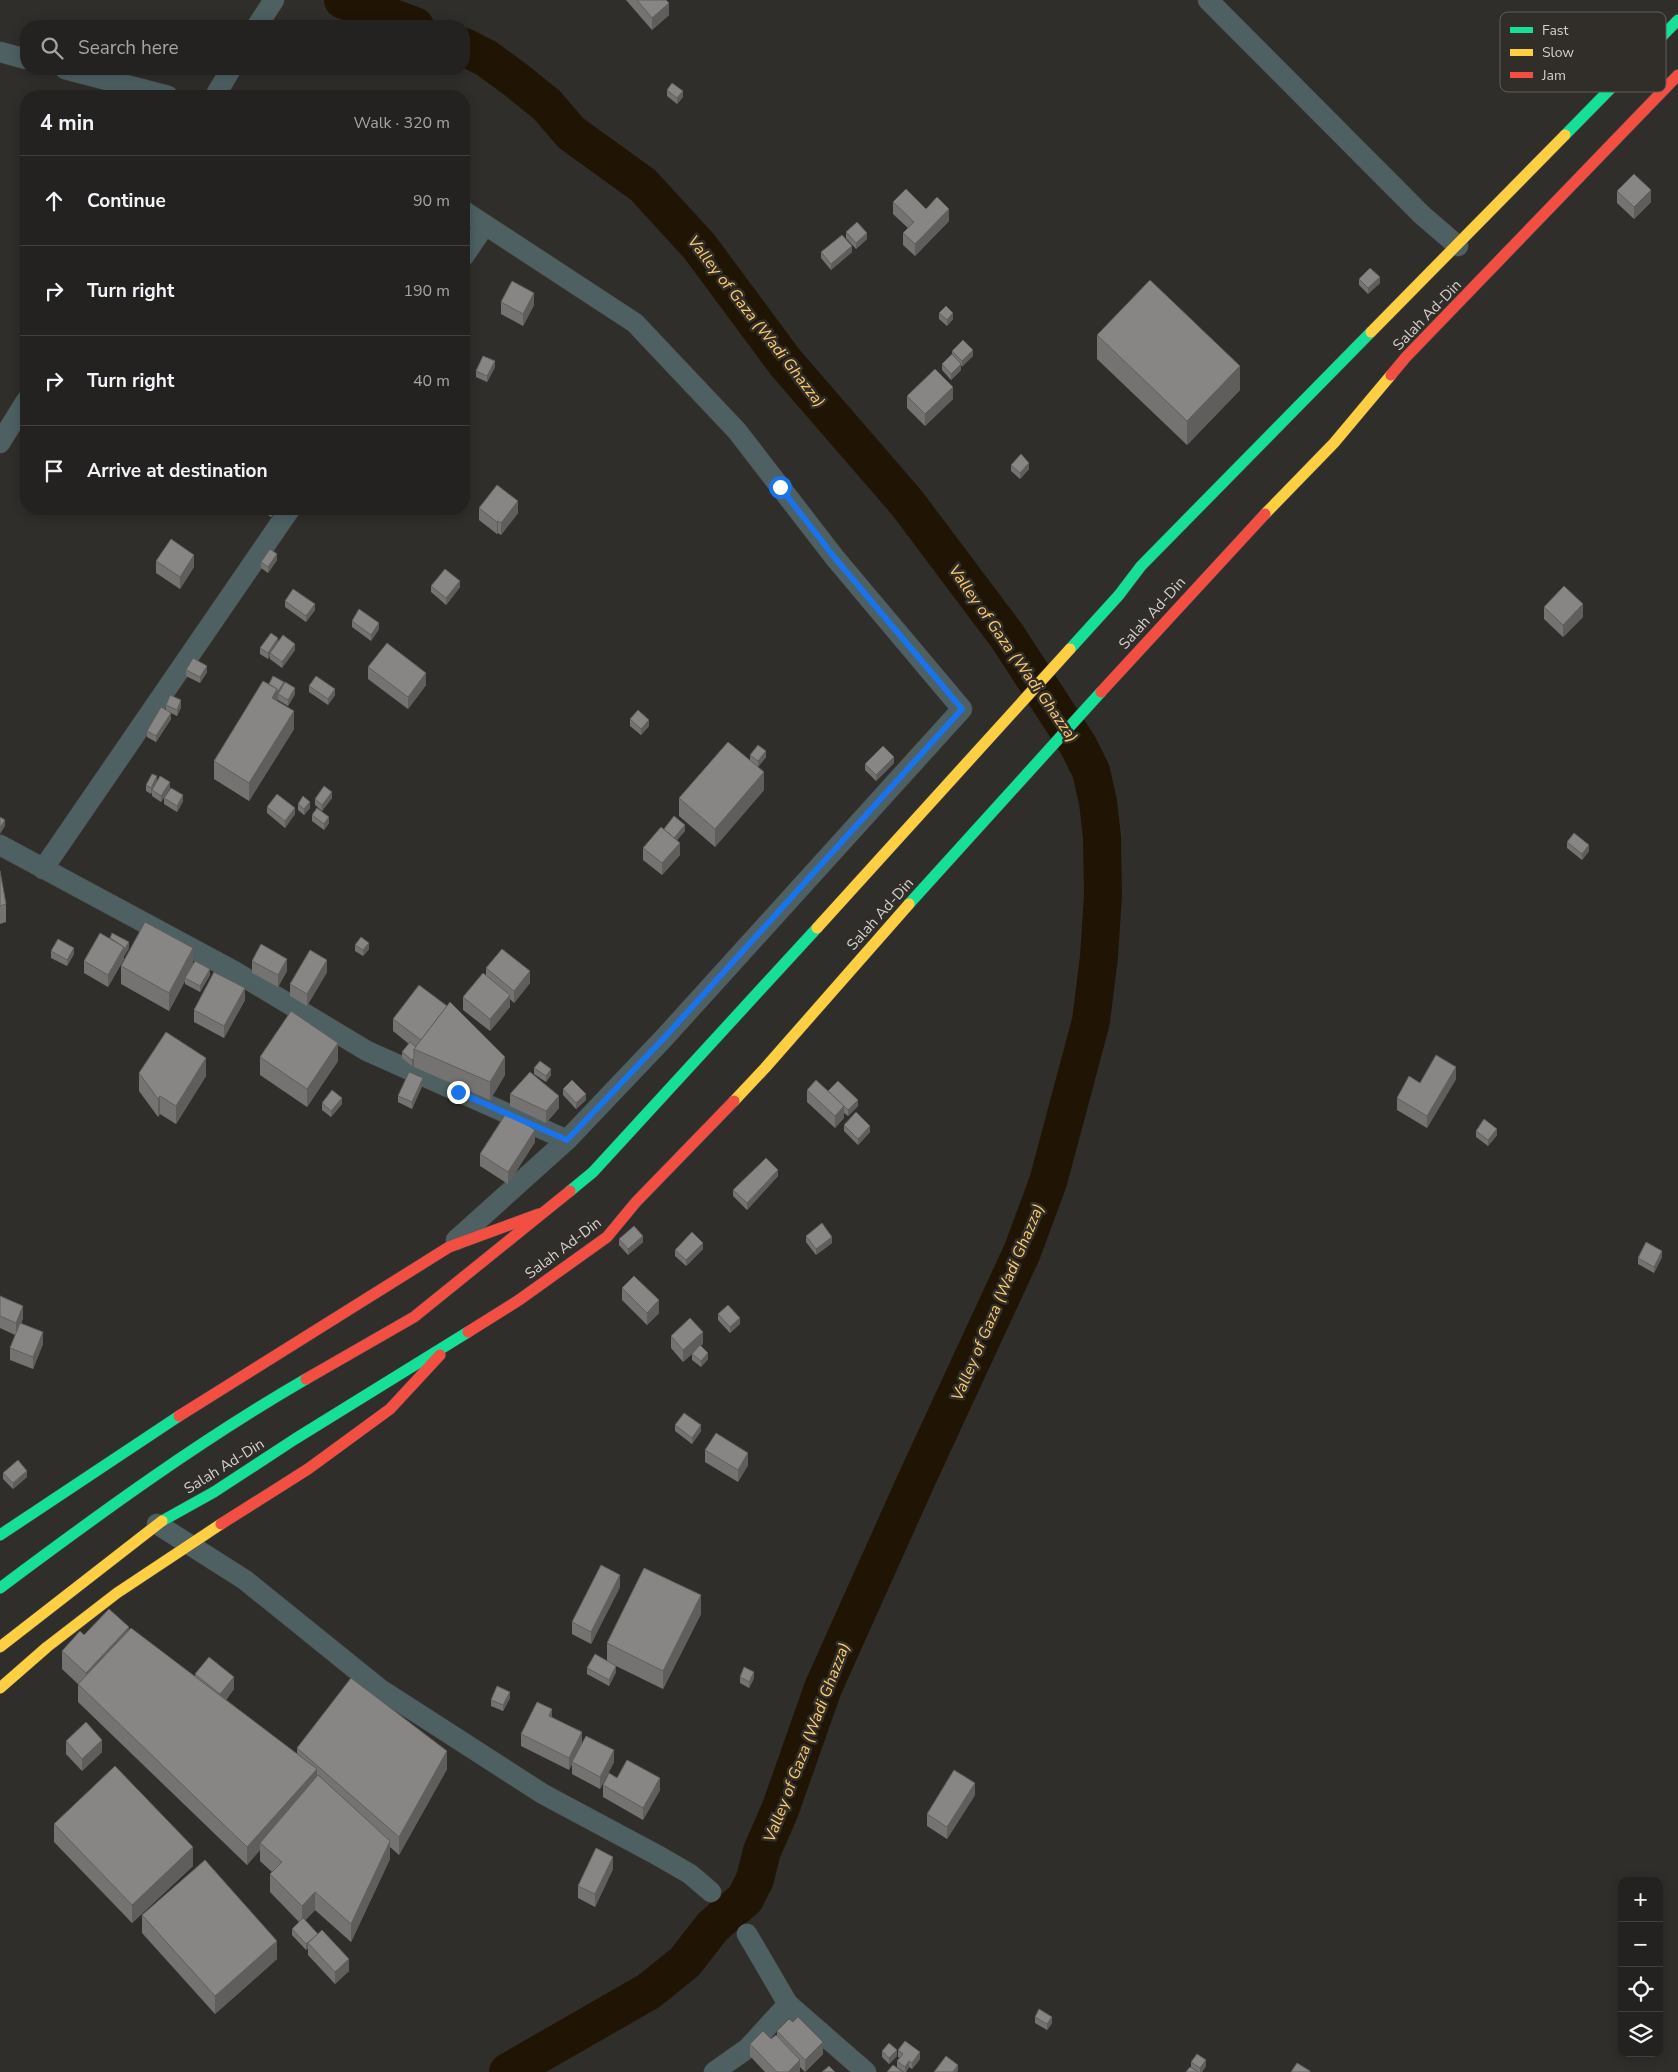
<!DOCTYPE html>
<html lang="en">
<head>
<meta charset="utf-8">
<style>
  :root { --surface:#242220; --page:#302f2d; --text:#f1f3f6; --muted:#a3a4a5; --line:#413f3e }
  body { margin:0; font-family:"Nunito Sans",sans-serif; background:var(--page); color:var(--text) }
  .controls { position:absolute; right:15px; bottom:15px; display:grid; overflow:hidden; border-radius:10px; box-shadow:0 2px 12px #0003 }
  .controls button { width:45px; height:45px; display:grid; place-items:center; padding:0; border:0; border-bottom:1px solid var(--line); background:var(--surface); color:var(--text); font:25px sans-serif }
  .stop { position:absolute; width:15px; height:15px; margin:-11px; border:4px solid #1a73e8; border-radius:50%; background:#fff }
  .stop.end { background:#1a73e8; border-color:#fff; box-shadow:0 1px 5px #0008 }
  .list { margin:0; padding:0; list-style:none }
  h2 { display:flex; justify-content:space-between; align-items:center; height:65px; margin:0; padding:0 20px; font-size:21px }
  h2 small { font-size:16px; font-weight:400; color:var(--muted) }
  .list li { display:grid; grid-template-columns:32px 1fr auto; gap:15px; align-items:center; box-sizing:border-box; height:90px; padding:0 20px; border-top:1px solid var(--line) }
  .list b { display:block; font-size:19px; white-space:nowrap }
  .list em { font-size:16px; font-style:normal; color:var(--muted) }
  .icon { flex:none; width:28px; height:28px; fill:none; stroke:currentColor; stroke-width:2; stroke-linecap:round; stroke-linejoin:round }
  .map { position:relative; flex:none; width:1678px; height:2072px; overflow:hidden }
  .search { position:absolute; background:var(--surface); box-shadow:0 2px 12px #0003; left:20px; top:20px; width:450px; height:55px; display:flex; align-items:center; gap:12px; box-sizing:border-box; padding:0 18px; border-radius:20px; color:var(--muted); font-size:19px }
  .panel { position:absolute; background:var(--surface); box-shadow:0 2px 12px #0003; left:20px; top:90px; width:450px; height:425px; border-radius:20px }
  .map>svg:first-child { display:block }
  .lines { fill:none; stroke-linecap:round; stroke-linejoin:round }
  .river { stroke:#201505; stroke-width:38 }
  .street-casing { stroke:#4d4b49; stroke-width:21 }
  .fast-casing { stroke:#4d4b49; stroke-width:12 }
  .slow-casing { stroke:#4d4b49; stroke-width:12 }
  .jam-casing { stroke:#4d4b49; stroke-width:12 }
  .street { stroke:#4e6062; stroke-width:20 }
  .fast { stroke:#16e098; stroke-width:11 }
  .slow { stroke:#ffcf43; stroke-width:11 }
  .jam { stroke:#f24e42; stroke-width:11 }
  .wall { fill:#757372 }
  .shaded-wall { fill:#5f5e5c }
  .building { fill:#888684; stroke:#5f5e5c }
  .route { stroke:#1a73e8; stroke-width:6 }
  .labels { text-anchor:middle; stroke-width:5; stroke-linejoin:round; paint-order:stroke }
  .street-label { font-size:15px; fill:#d3d1ce; stroke:#312e2a }
  .water-label { font-size:16px; font-style:italic; fill:#feca6c; stroke:#312e2a }
  .key { fill:#312e2a; stroke:#625f5b; stroke-width:1 }
  .key-label { font-size:14px; fill:#d3d1ce }
</style>
</head>
<body>
<div class="map">
<svg width="1678" height="2072" viewBox="0 0 1678 2072">
  <rect width="100%" height="100%" fill="#302e2b"/>
  <g class="lines">
    <g class="river">
      <polyline points="343,0 415,26"/>
      <polyline points="464,47 486,58 516,80 547,105 571,133 643,185 699,246 785,362 907,503 1007,636 1078,745 1091,771 1098,802 1102,837 1103,895 1099,957 1091,1021 1048,1182 1022,1252 915,1483 823,1688 780,1810 762,1851 755,1879 745,1899 713,1926 685,1962 649,1991 508,2072"/>
    </g>
    <g class="street-casing">
      <g id="street">
        <polyline points="1208,0 1422,215 1458,246"/>
        <polyline points="257,26 274,0"/>
        <polyline points="0,52 26,59"/>
        <polyline points="65,69 168,96"/>
        <polyline points="215,96 231,69"/>
        <polyline points="464,256 485,225"/>
        <polyline points="0,443 26,401"/>
        <polyline points="0,845 234,971 367,1051 567,1140"/>
        <polyline points="43,869 290,509"/>
        <polyline points="456,1240 567,1140 664,1038 962,709 835,558 737,431 635,323 464,211"/>
        <polyline points="157,1524 245,1580 380,1689 543,1794 657,1855 690,1874 711,1892"/>
        <polyline points="788,2004 866,2072"/>
        <polyline points="714,2072 748,2048 788,2004 747,1934"/>
      </g>
    </g>
    <g class="fast-casing">
      <g id="fast">
        <polyline points="1565,135 1678,20"/>
        <polyline points="1070,649 1119,595 1141,566 1371,332"/>
        <polyline points="909,904 1101,692"/>
        <polyline points="570,1191 593,1172 817,928"/>
        <polyline points="162,1521 214,1492 295,1439 468,1332"/>
        <polyline points="0,1535 179,1416"/>
        <path d="M0 1588C99 1514 199 1441 306 1379"/>
      </g>
    </g>
    <g class="slow-casing">
      <g id="slow">
        <polyline points="1371,332 1565,135"/>
        <polyline points="1265,514 1334,443 1391,375"/>
        <polyline points="817,928 1070,649"/>
        <polyline points="734,1101 765,1068 909,904"/>
        <polyline points="0,1647 162,1521"/>
        <polyline points="0,1688 47,1647 117,1593 221,1524"/>
      </g>
    </g>
    <g class="jam-casing">
      <g id="jam">
        <polyline points="1391,375 1406,357 1678,75"/>
        <polyline points="1101,692 1265,514"/>
        <polyline points="468,1332 519,1300 607,1237 636,1202 734,1101"/>
        <polyline points="306,1379 414,1317 570,1191"/>
        <polyline points="179,1416 449,1247 539,1214"/>
        <polyline points="221,1524 308,1469 390,1409 440,1355"/>
      </g>
    </g>
    <use href="#street" class="street"/>
    <use href="#fast" class="fast"/>
    <use href="#slow" class="slow"/>
    <use href="#jam" class="jam"/>
  </g>
  <g class="wall">
    <polygon points="626,0 666,0 669,15 652,30"/>
    <polygon points="667,90 683,97 677,104 667,96"/>
    <polygon points="1617,191 1651,202 1634,219 1617,203"/>
    <polygon points="893,202 926,209 949,221 915,256 903,245 903,233 908,228 893,214"/>
    <polygon points="846,232 867,239 856,249 846,238"/>
    <polygon points="821,252 852,252 831,270 821,258"/>
    <polygon points="1359,279 1380,283 1368,294 1359,285"/>
    <polygon points="501,302 534,305 523,326 501,314"/>
    <polygon points="939,313 953,319 947,326 939,319"/>
    <polygon points="1097,335 1240,390 1187,445 1097,359"/>
    <polygon points="952,351 973,356 961,366 961,370 951,380 942,370 942,364 952,355"/>
    <polygon points="495,367 487,382 476,377 476,371"/>
    <polygon points="907,396 953,399 925,426 907,408"/>
    <polygon points="1011,465 1029,469 1020,479 1011,471"/>
    <polygon points="479,508 518,513 501,535 498,533 497,534 479,520"/>
    <polygon points="261,509 277,509 271,517 261,510"/>
    <polygon points="277,560 268,573 261,568 261,562"/>
    <polygon points="156,561 194,567 180,589 156,573"/>
    <polygon points="431,586 460,587 446,605 431,592"/>
    <polygon points="285,601 315,610 306,622 285,607"/>
    <polygon points="1544,607 1583,617 1563,637 1544,619"/>
    <polygon points="352,621 379,629 371,641 352,627"/>
    <polygon points="278,642 295,650 282,668 270,659 270,656 268,659 260,654 260,648"/>
    <polygon points="368,667 426,685 408,709 368,679"/>
    <polygon points="186,670 207,672 200,683 186,676"/>
    <polygon points="269,684 284,685 295,694 288,706 278,700 278,698 277,700 277,701 294,729 249,801 214,779 214,761"/>
    <polygon points="309,686 335,695 328,705 309,692"/>
    <polygon points="166,705 181,707 177,716 171,713 171,719 156,742 147,737 147,731 166,710"/>
    <polygon points="630,719 649,726 641,735 630,726"/>
    <polygon points="750,755 766,757 758,767 764,790 715,847 679,816 679,798 750,761"/>
    <polygon points="894,763 876,781 865,770 865,764"/>
    <polygon points="157,782 170,788 161,802 152,796 152,792 151,794 146,791 146,785"/>
    <polygon points="164,798 183,801 177,812 164,804"/>
    <polygon points="332,798 322,811 315,805 315,799"/>
    <polygon points="298,804 310,808 304,815 298,810"/>
    <polygon points="267,807 295,814 285,828 267,813"/>
    <polygon points="312,815 329,823 324,830 312,821"/>
    <polygon points="664,829 685,831 677,840 680,855 662,875 643,860 643,848"/>
    <polygon points="1567,842 1589,851 1582,860 1567,848"/>
    <polygon points="0,871 6,904 6,922 0,924"/>
    <polygon points="110,938 129,948 124,956 124,959 108,987 84,973 84,961"/>
    <polygon points="355,945 369,949 363,956 355,951"/>
    <polygon points="51,951 74,954 67,966 51,958"/>
    <polygon points="252,961 287,971 278,987 252,973"/>
    <polygon points="193,964 210,975 200,992 185,984 185,981 169,1011 121,984 121,966"/>
    <polygon points="486,968 530,983 514,1003 510,999 510,1007 490,1031 463,1010 463,997 486,976"/>
    <polygon points="327,972 307,1006 290,996 290,984"/>
    <polygon points="245,1000 224,1038 194,1022 194,1010"/>
    <polygon points="393,1019 505,1075 490,1100 414,1067 414,1064 412,1066 402,1058 402,1052 409,1044 393,1031"/>
    <polygon points="260,1057 338,1061 307,1107 260,1075"/>
    <polygon points="534,1068 551,1075 546,1082 534,1074"/>
    <polygon points="139,1073 206,1076 176,1124 160,1114 158,1117 139,1091"/>
    <polygon points="1456,1079 1427,1128 1397,1110 1397,1098 1420,1083"/>
    <polygon points="423,1084 412,1109 398,1102 398,1096"/>
    <polygon points="563,1089 586,1100 576,1109 563,1095"/>
    <polygon points="807,1090 828,1091 858,1106 848,1116 844,1113 844,1118 835,1128 807,1102"/>
    <polygon points="510,1094 559,1108 546,1123 510,1106"/>
    <polygon points="322,1103 342,1104 331,1117 322,1110"/>
    <polygon points="844,1125 870,1132 858,1145 844,1131"/>
    <polygon points="1476,1131 1497,1135 1488,1146 1476,1137"/>
    <polygon points="535,1142 508,1184 480,1166 480,1154"/>
    <polygon points="778,1176 747,1210 733,1196 733,1190"/>
    <polygon points="806,1236 832,1243 816,1255 806,1242"/>
    <polygon points="619,1239 643,1242 628,1255 619,1245"/>
    <polygon points="703,1249 686,1266 675,1256 675,1250"/>
    <polygon points="1662,1257 1654,1273 1638,1264 1638,1258"/>
    <polygon points="622,1288 659,1313 647,1325 622,1300"/>
    <polygon points="0,1296 23,1318 21,1324 43,1344 33,1369 10,1360 10,1348 15,1335 0,1328"/>
    <polygon points="718,1314 740,1324 730,1333 718,1320"/>
    <polygon points="671,1336 703,1344 700,1346 708,1359 701,1367 692,1360 692,1354 694,1352 683,1362 671,1348"/>
    <polygon points="675,1425 701,1431 692,1444 675,1431"/>
    <polygon points="705,1450 748,1465 738,1482 705,1462"/>
    <polygon points="3,1473 27,1477 13,1489 3,1479"/>
    <polygon points="620,1587 591,1644 572,1634 572,1622"/>
    <polygon points="701,1614 663,1689 616,1666 616,1672 609,1686 587,1674 587,1668 607,1661 607,1643"/>
    <polygon points="129,1630 195,1677 195,1674 234,1689 226,1700 297,1754 297,1748 447,1769 399,1855 390,1847 390,1859 351,1942 315,1910 305,1920 349,1971 335,1984 308,1955 308,1948 306,1950 292,1935 292,1929 299,1922 270,1892 270,1874 272,1872 260,1861 260,1850 247,1865 78,1702 78,1684 62,1669 62,1651 84,1635"/>
    <polygon points="740,1677 754,1678 749,1688 740,1683"/>
    <polygon points="510,1698 503,1711 491,1706 491,1700"/>
    <polygon points="552,1717 582,1744 614,1762 600,1789 572,1774 572,1764 569,1770 521,1746 521,1734"/>
    <polygon points="66,1741 102,1752 82,1771 66,1754"/>
    <polygon points="617,1778 660,1790 643,1820 603,1797 603,1785"/>
    <polygon points="975,1795 947,1839 927,1826 927,1814"/>
    <polygon points="54,1824 193,1866 132,1923 54,1842"/>
    <polygon points="613,1869 595,1907 578,1898 578,1886"/>
    <polygon points="142,1915 277,1959 215,2014 142,1933"/>
    <polygon points="1035,2017 1052,2023 1047,2030 1035,2023"/>
    <polygon points="777,2031 823,2054 805,2072 800,2067 800,2072 765,2072 750,2056 750,2044 771,2039 777,2037"/>
    <polygon points="898,2050 920,2059 912,2069 909,2067 906,2072 904,2072 897,2067 897,2061 900,2058 898,2057"/>
    <polygon points="882,2051 897,2056 889,2064 882,2057"/>
    <polygon points="1191,2062 1206,2066 1202,2072 1186,2072 1191,2067"/>
  </g>
  <g class="shaded-wall">
    <polygon points="669,3 669,15 652,30 652,18"/>
    <polygon points="683,91 683,97 677,104 677,98"/>
    <polygon points="1651,190 1651,202 1634,219 1634,207"/>
    <polygon points="949,209 949,221 915,256 915,244"/>
    <polygon points="867,233 867,239 856,249 856,243"/>
    <polygon points="852,246 852,252 831,270 831,264"/>
    <polygon points="1380,277 1380,283 1368,294 1368,288"/>
    <polygon points="534,293 534,305 523,326 523,314"/>
    <polygon points="953,313 953,319 947,326 947,320"/>
    <polygon points="973,350 973,356 962,367 962,361"/>
    <polygon points="495,361 495,367 487,382 487,376"/>
    <polygon points="961,364 961,370 951,380 951,374"/>
    <polygon points="1240,366 1240,390 1187,445 1187,421"/>
    <polygon points="953,387 953,399 925,426 925,414"/>
    <polygon points="1029,463 1029,469 1020,479 1020,473"/>
    <polygon points="518,501 518,513 501,535 501,523"/>
    <polygon points="273,509 277,509 271,517 271,511"/>
    <polygon points="498,521 498,533 497,534 497,522"/>
    <polygon points="277,554 277,560 268,573 268,567"/>
    <polygon points="194,555 194,567 180,589 180,577"/>
    <polygon points="460,581 460,587 446,605 446,598"/>
    <polygon points="315,604 315,610 306,622 306,616"/>
    <polygon points="1583,604 1583,617 1563,637 1563,625"/>
    <polygon points="379,623 379,629 371,641 371,635"/>
    <polygon points="278,638 278,644 270,653 270,656 268,659 268,653"/>
    <polygon points="295,644 295,650 282,668 282,662"/>
    <polygon points="207,666 207,672 200,683 200,677"/>
    <polygon points="426,673 426,685 408,709 408,697"/>
    <polygon points="284,682 284,688 278,694 277,707 272,698 277,689"/>
    <polygon points="295,688 295,694 288,706 288,700"/>
    <polygon points="335,689 335,695 328,705 328,699"/>
    <polygon points="181,700 181,707 177,716 177,710"/>
    <polygon points="294,711 294,729 249,801 249,783"/>
    <polygon points="171,713 171,719 156,742 156,736"/>
    <polygon points="649,720 649,726 641,735 641,729"/>
    <polygon points="766,751 766,757 758,767 758,761"/>
    <polygon points="894,757 894,763 876,781 876,775"/>
    <polygon points="764,772 764,790 715,847 715,829"/>
    <polygon points="157,776 157,782 152,790 151,794 151,788"/>
    <polygon points="170,782 170,788 161,802 161,796"/>
    <polygon points="332,792 332,798 322,811 322,805"/>
    <polygon points="183,795 183,801 177,812 177,806"/>
    <polygon points="310,802 310,808 304,815 304,809"/>
    <polygon points="295,808 295,814 285,828 285,821"/>
    <polygon points="329,817 329,823 324,830 324,824"/>
    <polygon points="5,820 5,826 0,834 0,828"/>
    <polygon points="685,825 685,831 673,845 673,839"/>
    <polygon points="680,843 680,855 662,875 662,863"/>
    <polygon points="1589,845 1589,851 1582,860 1582,854"/>
    <polygon points="129,942 129,948 124,956 124,959 108,987 108,975 124,947"/>
    <polygon points="369,943 369,949 363,956 363,950"/>
    <polygon points="74,948 74,954 67,966 67,960"/>
    <polygon points="193,948 193,966 185,978 185,981 169,1011 169,993"/>
    <polygon points="287,959 287,971 278,987 278,975"/>
    <polygon points="327,960 327,972 307,1006 307,994"/>
    <polygon points="210,969 210,975 200,992 200,986"/>
    <polygon points="530,971 530,983 514,1003 514,991"/>
    <polygon points="245,988 245,1000 224,1038 224,1026"/>
    <polygon points="510,995 510,1007 490,1031 490,1019"/>
    <polygon points="338,1043 338,1061 307,1107 307,1089"/>
    <polygon points="505,1057 505,1075 490,1100 490,1082"/>
    <polygon points="206,1058 206,1076 176,1124 176,1106"/>
    <polygon points="414,1058 414,1064 412,1066 412,1060"/>
    <polygon points="1456,1067 1456,1079 1427,1128 1427,1116"/>
    <polygon points="551,1069 551,1075 546,1082 546,1076"/>
    <polygon points="423,1078 423,1084 412,1109 412,1102"/>
    <polygon points="586,1094 586,1100 576,1109 576,1103"/>
    <polygon points="160,1096 160,1114 158,1117 158,1099"/>
    <polygon points="559,1096 559,1108 546,1123 546,1111"/>
    <polygon points="342,1098 342,1104 331,1117 331,1111"/>
    <polygon points="858,1100 858,1106 848,1116 848,1110"/>
    <polygon points="844,1106 844,1118 835,1128 835,1116"/>
    <polygon points="870,1126 870,1132 858,1145 858,1139"/>
    <polygon points="1497,1129 1497,1135 1488,1146 1488,1140"/>
    <polygon points="535,1130 535,1142 508,1184 508,1172"/>
    <polygon points="778,1170 778,1176 747,1210 747,1203"/>
    <polygon points="643,1236 643,1242 628,1255 628,1249"/>
    <polygon points="832,1237 832,1243 816,1255 816,1249"/>
    <polygon points="703,1243 703,1249 686,1266 686,1260"/>
    <polygon points="1662,1251 1662,1257 1654,1273 1654,1267"/>
    <polygon points="659,1300 659,1313 647,1325 647,1313"/>
    <polygon points="23,1306 23,1318 16,1335 16,1323"/>
    <polygon points="740,1318 740,1324 730,1333 730,1327"/>
    <polygon points="43,1332 43,1344 33,1369 33,1357"/>
    <polygon points="703,1332 703,1344 683,1362 683,1350"/>
    <polygon points="708,1353 708,1359 701,1367 701,1361"/>
    <polygon points="701,1425 701,1431 692,1444 692,1438"/>
    <polygon points="748,1453 748,1465 738,1482 738,1470"/>
    <polygon points="27,1471 27,1477 13,1489 13,1483"/>
    <polygon points="620,1575 620,1587 591,1644 591,1632"/>
    <polygon points="701,1595 701,1614 663,1689 663,1671"/>
    <polygon points="129,1627 129,1645 86,1691 86,1673"/>
    <polygon points="616,1666 616,1672 609,1686 609,1680"/>
    <polygon points="754,1672 754,1678 749,1688 749,1682"/>
    <polygon points="234,1677 234,1689 220,1707 220,1694"/>
    <polygon points="510,1692 510,1698 503,1711 503,1705"/>
    <polygon points="552,1709 552,1721 549,1716"/>
    <polygon points="582,1732 582,1744 572,1762 572,1764 569,1770 569,1758"/>
    <polygon points="102,1740 102,1752 82,1771 82,1759"/>
    <polygon points="614,1750 614,1762 600,1789 600,1777"/>
    <polygon points="447,1751 447,1769 399,1855 399,1837"/>
    <polygon points="317,1769 317,1787 260,1843 260,1850 247,1865 247,1847"/>
    <polygon points="660,1778 660,1790 643,1820 643,1808"/>
    <polygon points="975,1783 975,1795 947,1839 947,1827"/>
    <polygon points="390,1841 390,1859 351,1942 351,1924"/>
    <polygon points="193,1847 193,1866 132,1923 132,1905"/>
    <polygon points="613,1857 613,1869 595,1907 595,1894"/>
    <polygon points="315,1892 315,1910 302,1924 302,1906"/>
    <polygon points="318,1934 308,1943 308,1948 306,1950 306,1944"/>
    <polygon points="277,1941 277,1959 215,2014 215,1996"/>
    <polygon points="349,1959 349,1971 335,1984 335,1972"/>
    <polygon points="1052,2017 1052,2023 1047,2030 1047,2024"/>
    <polygon points="823,2042 823,2054 805,2072 805,2060"/>
    <polygon points="897,2050 897,2056 889,2064 889,2058"/>
    <polygon points="920,2052 920,2059 912,2069 912,2063"/>
    <polygon points="800,2060 800,2072 788,2072"/>
    <polygon points="1206,2060 1206,2066 1202,2072 1200,2072 1200,2068"/>
    <polygon points="909,2061 909,2067 905,2072 905,2067"/>
    <polygon points="958,2065 958,2071 957,2072 953,2072"/>
  </g>
  <g class="building">
    <polygon points="637,0 666,0 669,3 652,18"/>
    <polygon points="672,83 683,91 677,98 667,90"/>
    <polygon points="1634,174 1651,190 1634,207 1617,191"/>
    <polygon points="906,189 926,209 937,197 949,209 915,244 903,233 914,222 893,202"/>
    <polygon points="857,222 867,233 856,243 846,232"/>
    <polygon points="842,235 852,246 831,264 821,252"/>
    <polygon points="1370,268 1380,277 1368,288 1359,279"/>
    <polygon points="1150,280 1240,366 1187,421 1097,335"/>
    <polygon points="512,281 534,293 523,314 501,302"/>
    <polygon points="946,306 953,313 947,320 939,313"/>
    <polygon points="963,340 973,350 962,361 952,351"/>
    <polygon points="952,354 961,364 951,374 942,364"/>
    <polygon points="483,356 495,361 487,376 476,371"/>
    <polygon points="935,369 953,387 925,414 907,396"/>
    <polygon points="1021,454 1029,463 1020,473 1011,465"/>
    <polygon points="497,485 518,501 501,523 498,521 497,522 479,508"/>
    <polygon points="171,539 194,555 180,577 156,561"/>
    <polygon points="270,549 277,554 268,567 261,562"/>
    <polygon points="445,569 460,581 446,598 431,586"/>
    <polygon points="1564,586 1583,604 1563,625 1544,607"/>
    <polygon points="293,589 315,604 306,616 285,601"/>
    <polygon points="359,609 379,623 371,635 352,621"/>
    <polygon points="271,633 278,638 268,653 260,648"/>
    <polygon points="283,635 295,644 282,662 270,653"/>
    <polygon points="387,643 426,673 408,697 368,667"/>
    <polygon points="193,658 207,666 200,677 186,670"/>
    <polygon points="273,676 284,682 277,693 277,689 269,684"/>
    <polygon points="316,676 335,689 328,699 309,686"/>
    <polygon points="263,681 277,689 272,698 294,711 249,783 214,761"/>
    <polygon points="285,682 295,688 288,700 278,694"/>
    <polygon points="170,695 181,700 177,710 166,705"/>
    <polygon points="161,707 171,713 156,736 147,731"/>
    <polygon points="638,710 649,720 641,729 630,719"/>
    <polygon points="728,742 764,772 715,829 679,798"/>
    <polygon points="758,745 766,751 758,761 750,755"/>
    <polygon points="883,746 894,757 876,775 865,764"/>
    <polygon points="152,774 157,776 151,788 146,785"/>
    <polygon points="160,776 170,782 161,796 152,790"/>
    <polygon points="324,786 332,792 322,805 315,799"/>
    <polygon points="171,788 183,795 177,806 164,798"/>
    <polygon points="277,794 295,808 285,821 267,807"/>
    <polygon points="303,796 310,802 304,809 298,804"/>
    <polygon points="317,808 329,817 324,824 312,815"/>
    <polygon points="674,816 685,825 674,838 664,829"/>
    <polygon points="0,817 5,820 0,828"/>
    <polygon points="661,827 680,843 662,863 643,848"/>
    <polygon points="1574,833 1589,845 1582,854 1567,842"/>
    <polygon points="0,871 6,904 0,906"/>
    <polygon points="145,922 193,948 169,993 121,966"/>
    <polygon points="100,933 124,947 108,975 84,961"/>
    <polygon points="112,933 129,942 124,950 124,947 110,938"/>
    <polygon points="361,937 369,943 363,950 355,945"/>
    <polygon points="58,939 74,948 67,960 51,951"/>
    <polygon points="261,944 287,959 278,975 252,961"/>
    <polygon points="502,949 530,971 514,991 486,968"/>
    <polygon points="310,950 327,960 307,994 290,984"/>
    <polygon points="195,961 210,969 200,986 185,978"/>
    <polygon points="214,972 245,988 224,1026 194,1010"/>
    <polygon points="483,973 510,995 490,1019 463,997"/>
    <polygon points="419,985 447,1006 421,1040 393,1019"/>
    <polygon points="450,1002 505,1057 490,1082 414,1049"/>
    <polygon points="291,1011 338,1043 307,1089 260,1057"/>
    <polygon points="166,1032 206,1058 176,1106 160,1096 158,1099 139,1073"/>
    <polygon points="410,1042 416,1047 414,1049 414,1058 412,1060 402,1052"/>
    <polygon points="1436,1055 1456,1067 1427,1116 1397,1098 1409,1076 1420,1083"/>
    <polygon points="540,1061 551,1069 546,1076 534,1068"/>
    <polygon points="409,1072 423,1078 412,1102 398,1096"/>
    <polygon points="530,1072 559,1096 546,1111 510,1094"/>
    <polygon points="572,1080 586,1094 576,1103 563,1089"/>
    <polygon points="816,1080 844,1106 835,1116 807,1090"/>
    <polygon points="838,1081 858,1100 848,1110 844,1106 828,1091"/>
    <polygon points="332,1090 342,1098 331,1111 322,1103"/>
    <polygon points="507,1112 535,1130 508,1172 480,1154"/>
    <polygon points="856,1112 870,1126 858,1139 844,1125"/>
    <polygon points="1484,1119 1497,1129 1488,1140 1476,1131"/>
    <polygon points="766,1158 778,1170 747,1203 733,1190"/>
    <polygon points="822,1223 832,1237 816,1249 806,1236"/>
    <polygon points="634,1226 643,1236 628,1249 619,1239"/>
    <polygon points="692,1232 703,1243 686,1260 675,1250"/>
    <polygon points="1646,1242 1662,1251 1654,1267 1638,1258"/>
    <polygon points="634,1276 659,1300 647,1313 622,1288"/>
    <polygon points="0,1296 23,1306 16,1323 0,1316"/>
    <polygon points="728,1305 740,1318 730,1327 718,1314"/>
    <polygon points="690,1318 703,1332 683,1350 671,1336"/>
    <polygon points="20,1323 43,1332 33,1357 10,1348"/>
    <polygon points="700,1345 708,1353 701,1361 692,1354"/>
    <polygon points="684,1413 701,1425 692,1438 675,1425"/>
    <polygon points="716,1433 748,1453 738,1470 705,1450"/>
    <polygon points="18,1460 27,1471 13,1483 3,1473"/>
    <polygon points="601,1565 620,1575 591,1632 572,1622"/>
    <polygon points="644,1568 701,1595 663,1671 607,1643"/>
    <polygon points="109,1609 129,1627 86,1673 62,1651 80,1631 84,1635"/>
    <polygon points="131,1628 317,1769 247,1847 78,1684"/>
    <polygon points="595,1654 616,1666 609,1680 587,1668"/>
    <polygon points="209,1657 234,1677 220,1694 195,1674"/>
    <polygon points="744,1667 754,1672 749,1682 740,1677"/>
    <polygon points="351,1678 447,1751 399,1837 297,1748"/>
    <polygon points="497,1686 510,1692 503,1705 491,1700"/>
    <polygon points="537,1702 552,1709 549,1716 582,1732 569,1758 521,1734"/>
    <polygon points="86,1722 102,1740 82,1759 66,1741"/>
    <polygon points="586,1736 614,1750 600,1777 572,1762"/>
    <polygon points="627,1760 660,1778 643,1808 603,1785 609,1773 617,1778"/>
    <polygon points="115,1766 193,1847 132,1905 54,1824"/>
    <polygon points="954,1770 975,1783 947,1827 927,1814"/>
    <polygon points="318,1775 390,1841 351,1924 315,1892 302,1906 270,1874 282,1862 260,1843"/>
    <polygon points="596,1848 613,1857 595,1894 578,1886"/>
    <polygon points="205,1860 277,1941 215,1996 142,1915"/>
    <polygon points="303,1918 318,1934 306,1944 292,1929"/>
    <polygon points="322,1930 349,1959 335,1972 308,1943"/>
    <polygon points="1039,2009 1052,2017 1047,2024 1035,2017"/>
    <polygon points="798,2017 823,2042 805,2060 777,2031 789,2019 793,2022"/>
    <polygon points="763,2031 771,2039 776,2035 800,2060 788,2072 777,2072 750,2044"/>
    <polygon points="905,2041 920,2052 912,2063 909,2061 905,2067 897,2061 903,2054 898,2050"/>
    <polygon points="889,2043 897,2050 889,2058 882,2051"/>
    <polygon points="1197,2054 1206,2060 1200,2068 1191,2062"/>
    <polygon points="946,2056 958,2065 953,2072 934,2072"/>
    <polygon points="1297,2063 1310,2071 1310,2072 1291,2072"/>
    <polygon points="893,2065 903,2072 887,2072"/>
    <polygon points="829,2066 835,2072 822,2072"/>
    <polygon points="1190,2067 1198,2072 1186,2072"/>
  </g>
  <g class="lines">
    <polyline class="route" points="458,1092 567,1140 664,1038 962,709 835,558 780,487"/>
  </g>
  <g class="labels">
    <g class="street-label">
      <text transform="translate(1427 315) rotate(-46)" y="5">Salah Ad-Din</text>
      <text transform="translate(1152 613) rotate(-48)" y="5">Salah Ad-Din</text>
      <text transform="translate(880 914) rotate(-48)" y="5">Salah Ad-Din</text>
      <text transform="translate(563 1248) rotate(-37)" y="5">Salah Ad-Din</text>
      <text transform="translate(224 1466) rotate(-32)" y="5">Salah Ad-Din</text>
    </g>
    <g class="water-label">
      <text transform="translate(757 321) rotate(52)" y="6">Valley of Gaza (Wadi Ghazza)</text>
      <text transform="translate(1014 653) rotate(55)" y="6">Valley of Gaza (Wadi Ghazza)</text>
      <text transform="translate(997 1302) rotate(-67)" y="6">Valley of Gaza (Wadi Ghazza)</text>
      <text transform="translate(806 1742) rotate(-69)" y="6">Valley of Gaza (Wadi Ghazza)</text>
    </g>
  </g>
  <rect x="1500" y="12" width="166" height="80" rx="8" class="key"/>
  <rect x="1510" y="27" width="23" height="6" fill="#16e098"/>
  <rect x="1510" y="49" width="23" height="7" fill="#ffcf43"/>
  <rect x="1510" y="72" width="23" height="6" fill="#f24e42"/>
  <g class="key-label">
    <text x="1542" y="35">Fast</text>
    <text x="1542" y="57">Slow</text>
    <text x="1542" y="80">Jam</text>
  </g>
</svg>
<div class="controls">
<button>+</button>
<button>−</button>
<button><svg class="icon" aria-label="locate" viewBox="0 0 24 24"><circle cx="12" cy="12" r="6"/><path d="M12 2v4M12 18v4M2 12h4M18 12h4"/></svg></button>
<button><svg class="icon" aria-label="layers" viewBox="0 0 24 24"><path d="M12 4l9 5-9 5-9-5zM3 14l9 5 9-5"/></svg></button>
</div>
<div class="stop" style="left:780px;top:487px"></div>
<div class="stop end" style="left:458px;top:1092px"></div>
<div class="search"><svg class="icon" aria-label="search" viewBox="0 0 24 24"><circle cx="10" cy="10" r="6"/><path d="M15 15l6 6"/></svg>Search here</div>
<section class="panel">
<h2>4 min<small>Walk · 320 m</small></h2>
<ul class="list">
<li><svg class="icon" aria-label="ahead" viewBox="0 0 24 24"><path d="M12 20V5M6 11l6-6 6 6"/></svg><div><b>Continue</b></div><em>90 m</em></li>
<li><svg class="icon" aria-label="right" viewBox="0 0 24 24"><path d="M7 20v-9h11M14 6l5 5-5 5"/></svg><div><b>Turn right</b></div><em>190 m</em></li>
<li><svg class="icon" aria-label="right" viewBox="0 0 24 24"><path d="M7 20v-9h11M14 6l5 5-5 5"/></svg><div><b>Turn right</b></div><em>40 m</em></li>
<li><svg class="icon" aria-label="arrive" viewBox="0 0 24 24"><path d="M6 21V4h12l-3 4 3 4H6"/></svg><div><b>Arrive at destination</b></div></li>
</ul>
</section>
</div>
</body>
</html>
